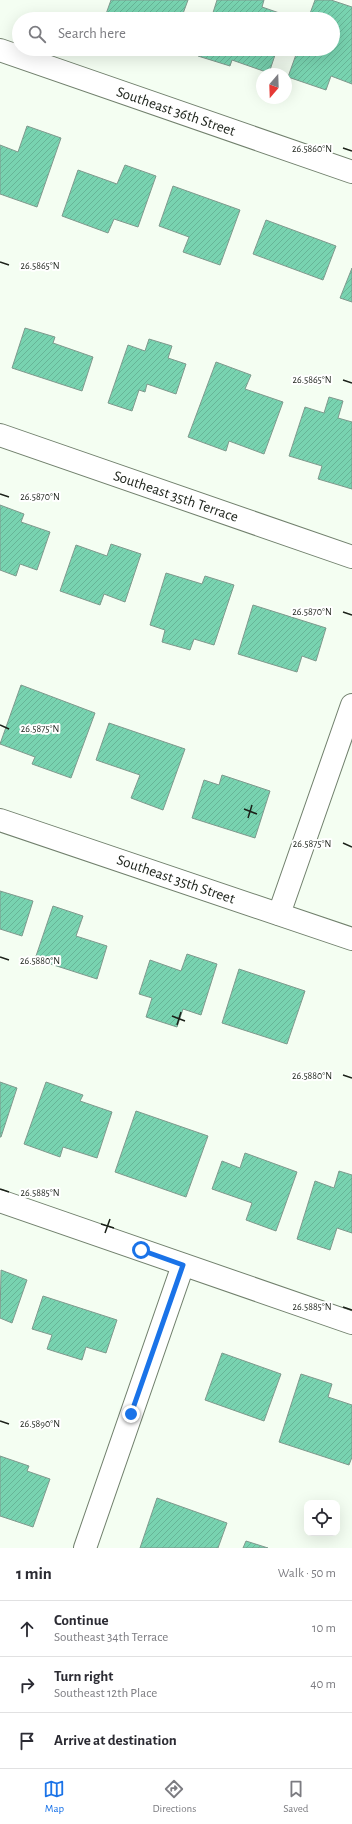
<!DOCTYPE html>
<html lang="en">
<head>
<meta charset="utf-8">
<style>
  :root { --surface:#fff; --page:#f7f7f7; --text:#2b2b33; --muted:#7c7c81; --line:#e1e1e2; --accent:#1a73e8 }
  body { margin:0; font-family:"Alegreya Sans",sans-serif; background:var(--page); color:var(--text) }
  .controls { position:absolute; right:12px; bottom:12px; display:grid; overflow:hidden; border-radius:8px; box-shadow:0 4px 16px #0002 }
  .controls button { width:36px; height:36px; display:grid; place-items:center; padding:0; border:0; border-bottom:1px solid var(--line); background:var(--surface); color:var(--text); font:20px sans-serif }
  .compass { position:absolute; left:256px; top:68px; width:36px; height:36px; border-radius:50%; background:var(--surface); box-shadow:0 4px 16px #0002; rotate:199deg }
  .stop { position:absolute; width:12px; height:12px; margin:-9px; border:3px solid #1a73e8; border-radius:50%; background:#fff }
  .stop.end { background:#1a73e8; border-color:#fff; box-shadow:0 1px 4px #0008 }
  .list { margin:0; padding:0; list-style:none }
  h2 { display:flex; justify-content:space-between; align-items:center; height:52px; margin:0; padding:0 16px; font-size:17px }
  h2 small { font-size:13px; font-weight:400; color:var(--muted) }
  .list li { display:grid; grid-template-columns:26px 1fr auto; gap:12px; align-items:center; box-sizing:border-box; height:56px; padding:0 16px; border-top:1px solid var(--line) }
  .list b { display:block; font-size:15px; white-space:nowrap }
  .list p { margin:0; font-size:13px; white-space:nowrap; color:var(--muted) }
  .list em { font-size:13px; font-style:normal; color:var(--muted) }
  .icon { flex:none; width:22px; height:22px; fill:none; stroke:currentColor; stroke-width:2; stroke-linecap:round; stroke-linejoin:round }
  .map { position:relative; flex:none; width:352px; height:1548px; overflow:hidden }
  .search { position:absolute; background:var(--surface); box-shadow:0 4px 16px #0002; left:12px; right:12px; top:12px; height:44px; display:flex; align-items:center; gap:10px; box-sizing:border-box; padding:0 14px; border-radius:22px; color:var(--muted); font-size:15px }
  .sheet { height:220px; background:var(--surface) }
  nav { display:flex; justify-content:space-around; align-items:center; box-sizing:border-box; height:56px; border-top:1px solid var(--line); background:var(--surface); font-size:11px; color:var(--muted) }
  nav a { display:grid; justify-items:center; gap:2px }
  nav .on { color:var(--accent) }
  .map>svg:first-child { display:block }
  .building { fill:url(#building-hatch); stroke:#7f998d }
  .lines { fill:none; stroke-linecap:round; stroke-linejoin:round }
  .minor-casing { stroke:#71806d; stroke-width:24 }
  .minor { stroke:#fff; stroke-width:22 }
  .route { stroke:#1a73e8; stroke-width:5 }
  .ticks { fill:none; stroke:#1b2119; stroke-width:1.5 }
  .labels { text-anchor:middle; stroke-width:4; stroke-linejoin:round; paint-order:stroke }
  .street-label { font-size:15px; fill:#1b2119; stroke:#fff }
  .ticks-label { font-size:10px; text-anchor:middle; fill:#1b2119; stroke:#fff; stroke-width:4; stroke-linejoin:round; paint-order:stroke }
</style>
</head>
<body>
<div class="map">
<svg width="352" height="1548" viewBox="0 0 352 1548">
  <defs>
    <pattern id="building-hatch" width="6" height="6" patternUnits="userSpaceOnUse"><rect width="6" height="6" fill="#78d3b0"/><path d="M-1 1l2-2M0 6l6-6M5 7l2-2" fill="none" stroke="#67b597"/></pattern>
  </defs>
  <rect width="100%" height="100%" fill="#f4fef2"/>
  <g class="building">
    <polygon points="111,0 188,0 181,19 120,19 106,14"/>
    <polygon points="217,0 264,0 262,7 288,16 287,19 211,19"/>
    <polygon points="315,0 331,0 352,7 352,84 331,76 326,90 288,77 298,49 333,49 333,19 308,19"/>
    <polygon points="200,49 277,49 269,73 232,60 230,66 198,56"/>
    <polygon points="27,126 61,138 37,207 0,194 0,145 18,152"/>
    <polygon points="125,165 156,176 138,227 114,219 108,233 62,216 78,170 117,184"/>
    <polygon points="173,186 240,210 220,265 183,252 189,237 159,226"/>
    <polygon points="266,220 336,246 323,280 253,254"/>
    <polygon points="352,268 352,302 340,298"/>
    <polygon points="25,328 55,337 53,343 93,357 82,391 12,368"/>
    <polygon points="149,339 172,346 168,358 186,364 176,394 147,384 145,392 139,390 132,411 108,403 128,345 145,351"/>
    <polygon points="216,362 251,375 245,389 283,402 264,454 229,441 226,451 188,437"/>
    <polygon points="329,397 343,401 338,418 352,422 352,489 318,479 322,466 289,456 305,407 324,413"/>
    <polygon points="0,505 24,514 21,522 50,532 37,570 20,564 16,576 0,570"/>
    <polygon points="111,544 141,554 125,602 104,594 100,605 60,591 76,545 107,556"/>
    <polygon points="166,573 202,584 205,576 234,585 214,645 194,639 190,650 162,642 165,630 150,625"/>
    <polygon points="253,605 326,628 316,661 302,656 297,672 238,654"/>
    <polygon points="21,685 95,713 71,778 32,764 35,757 0,744"/>
    <polygon points="109,723 185,749 163,810 131,798 140,775 96,760"/>
    <polygon points="222,775 270,791 255,838 192,818 204,780 219,785"/>
    <polygon points="0,891 33,901 22,936 0,929"/>
    <polygon points="53,906 83,916 76,936 107,946 97,979 35,959"/>
    <polygon points="187,954 217,964 201,1015 183,1009 177,1027 146,1017 152,998 139,994 150,960 181,971"/>
    <polygon points="239,969 305,991 287,1044 222,1023"/>
    <polygon points="0,1082 17,1088 1,1137 0,1137"/>
    <polygon points="46,1082 83,1095 80,1101 112,1112 97,1158 63,1147 60,1157 24,1144"/>
    <polygon points="136,1111 208,1136 186,1197 115,1172"/>
    <polygon points="245,1153 297,1172 276,1231 246,1220 252,1203 212,1189 222,1161 240,1168"/>
    <polygon points="339,1171 352,1175 352,1233 337,1228 330,1250 297,1239 315,1181 334,1188"/>
    <polygon points="1,1270 27,1280 12,1323 0,1318"/>
    <polygon points="43,1296 117,1320 106,1353 86,1347 82,1360 47,1349 52,1335 32,1329"/>
    <polygon points="222,1353 281,1374 264,1421 205,1400"/>
    <polygon points="301,1374 332,1384 328,1397 352,1405 352,1457 349,1465 279,1442"/>
    <polygon points="0,1456 29,1466 27,1471 50,1479 33,1527 0,1516"/>
    <polygon points="157,1498 227,1523 218,1548 140,1548"/>
    <polygon points="246,1541 268,1548 243,1548"/>
  </g>
  <g class="lines">
    <g class="minor-casing">
      <g id="minor">
        <polyline points="0,50 352,172"/>
        <polyline points="0,435 352,557"/>
        <polyline points="0,820 352,939"/>
        <polyline points="279,914 352,705"/>
        <polyline points="0,1201 352,1323"/>
        <polyline points="85,1548 183,1265"/>
      </g>
    </g>
    <use href="#minor" class="minor"/>
  </g>
  <g class="lines">
    <polyline class="route" points="131,1414 183,1265 141,1250"/>
  </g>
  <path class="ticks" d="M343 148 352 151M0 262 9 265M343 380 352 383M0 494 9 497M343 612 352 615M0 725 9 729M244 809 257 814M248 818 252 805M343 843 352 847M0 957 9 960M172 1016 185 1021M177 1025 181 1012M343 1075 352 1078M0 1189 9 1192M101 1224 114 1228M105 1233 110 1219M343 1307 352 1310M0 1421 9 1424"/>
  <g class="labels">
    <g class="street-label">
      <text transform="translate(176 111) rotate(19)" y="5">Southeast 36th Street</text>
      <text transform="translate(176 496) rotate(19)" y="5">Southeast 35th Terrace</text>
      <text transform="translate(176 879) rotate(19)" y="5">Southeast 35th Street</text>
    </g>
  </g>
  <g class="ticks-label">
    <text x="312" y="152">26.5860°N</text>
    <text x="40" y="269">26.5865°N</text>
    <text x="312" y="383">26.5865°N</text>
    <text x="40" y="500">26.5870°N</text>
    <text x="312" y="615">26.5870°N</text>
    <text x="40" y="732">26.5875°N</text>
    <text x="312" y="847">26.5875°N</text>
    <text x="40" y="964">26.5880°N</text>
    <text x="312" y="1079">26.5880°N</text>
    <text x="40" y="1196">26.5885°N</text>
    <text x="312" y="1310">26.5885°N</text>
    <text x="40" y="1427">26.5890°N</text>
  </g>
</svg>
<div class="controls">
<button><svg class="icon" aria-label="locate" viewBox="0 0 24 24"><circle cx="12" cy="12" r="6"/><path d="M12 2v4M12 18v4M2 12h4M18 12h4"/></svg></button>
</div>
<svg class="compass" viewBox="-18 -18 36 36"><path d="M0-13l5 13h-10z" fill="#e53935"/><path d="M0 13l5-13h-10z" fill="#7c7c81"/></svg>
<div class="stop" style="left:141px;top:1250px"></div>
<div class="stop end" style="left:131px;top:1414px"></div>
<div class="search"><svg class="icon" aria-label="search" viewBox="0 0 24 24"><circle cx="10" cy="10" r="6"/><path d="M15 15l6 6"/></svg>Search here</div>
</div>
<section class="sheet">
<h2>1 min<small>Walk · 50 m</small></h2>
<ul class="list">
<li><svg class="icon" aria-label="ahead" viewBox="0 0 24 24"><path d="M12 20V5M6 11l6-6 6 6"/></svg><div><b>Continue</b><p>Southeast 34th Terrace</p></div><em>10 m</em></li>
<li><svg class="icon" aria-label="right" viewBox="0 0 24 24"><path d="M7 20v-9h11M14 6l5 5-5 5"/></svg><div><b>Turn right</b><p>Southeast 12th Place</p></div><em>40 m</em></li>
<li><svg class="icon" aria-label="arrive" viewBox="0 0 24 24"><path d="M6 21V4h12l-3 4 3 4H6"/></svg><div><b>Arrive at destination</b></div></li>
</ul>
</section>
<nav>
<a class="on"><svg class="icon" aria-label="map" viewBox="0 0 24 24"><path d="M3 6l6-2 6 2 6-2v14l-6 2-6-2-6 2zM9 4v14M15 6v14"/></svg>Map</a>
<a><svg class="icon" aria-label="directions" viewBox="0 0 24 24"><path d="M12 3l9 9-9 9-9-9zM9 14v-3h6M13 9l2 2-2 2"/></svg>Directions</a>
<a><svg class="icon" aria-label="saved" viewBox="0 0 24 24"><path d="M7 4h10v16l-5-4-5 4z"/></svg>Saved</a>
</nav>
</body>
</html>
